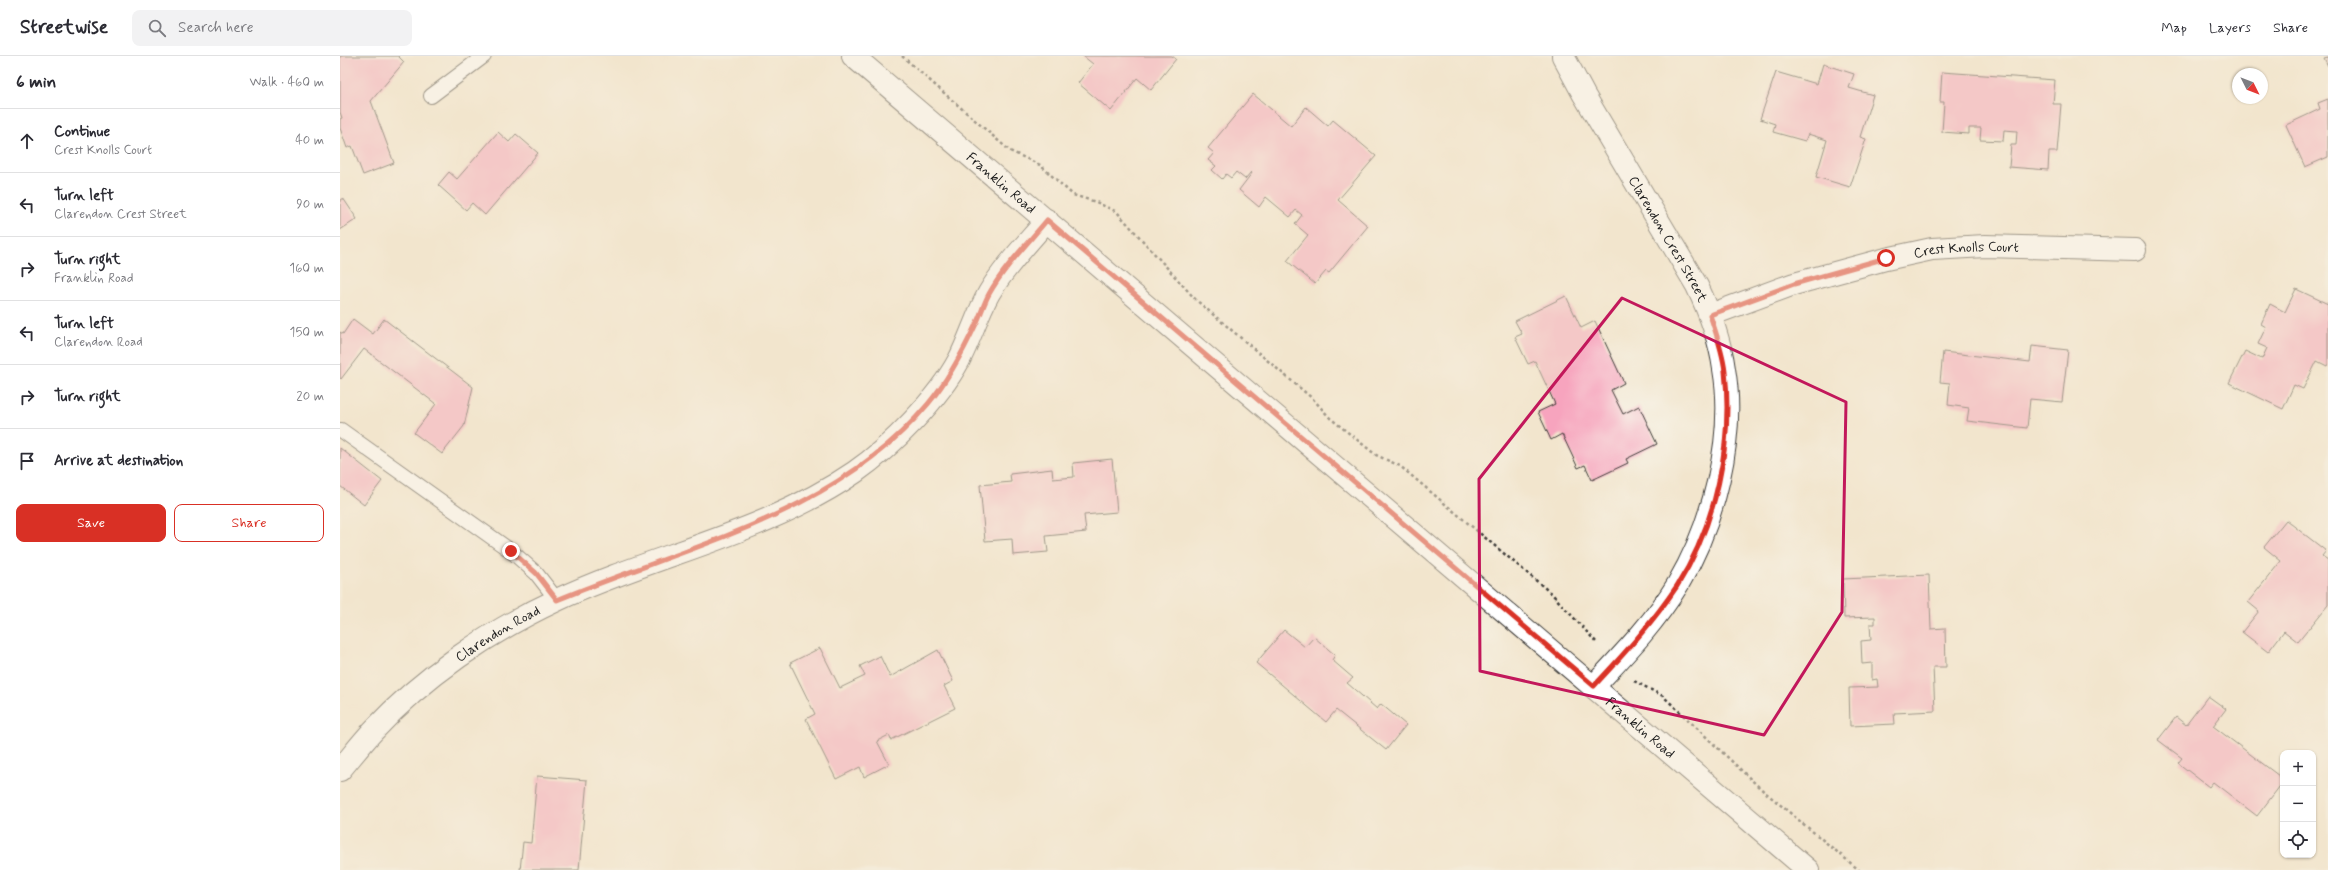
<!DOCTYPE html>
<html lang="en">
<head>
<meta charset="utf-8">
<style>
  :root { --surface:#fff; --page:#f2f2f3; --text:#2b2b33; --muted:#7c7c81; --line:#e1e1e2; --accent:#d93025 }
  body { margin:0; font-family:Mynerve,sans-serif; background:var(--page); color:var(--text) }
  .controls { position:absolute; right:12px; bottom:12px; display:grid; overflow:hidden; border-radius:8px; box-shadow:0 1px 3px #0004 }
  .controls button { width:36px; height:36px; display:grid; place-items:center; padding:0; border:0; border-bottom:1px solid var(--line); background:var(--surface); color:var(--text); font:20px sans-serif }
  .compass { position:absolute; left:1892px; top:12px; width:36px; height:36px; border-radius:50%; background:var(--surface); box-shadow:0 1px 3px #0004; rotate:132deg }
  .stop { position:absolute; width:12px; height:12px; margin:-9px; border:3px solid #d93025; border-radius:50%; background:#fff }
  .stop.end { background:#d93025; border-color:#fff; box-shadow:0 1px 4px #0008 }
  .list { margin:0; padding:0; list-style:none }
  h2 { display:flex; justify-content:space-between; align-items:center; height:52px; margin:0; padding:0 16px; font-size:17px }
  h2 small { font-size:13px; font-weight:400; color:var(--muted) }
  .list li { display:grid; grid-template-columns:26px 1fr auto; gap:12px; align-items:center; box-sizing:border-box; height:64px; padding:0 16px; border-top:1px solid var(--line) }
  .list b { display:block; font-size:15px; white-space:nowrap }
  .list p { margin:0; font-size:13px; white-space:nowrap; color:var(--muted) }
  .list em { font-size:13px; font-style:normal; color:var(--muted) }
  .actions { display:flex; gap:8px; padding:12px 16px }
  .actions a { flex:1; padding:9px 0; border:1px solid var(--accent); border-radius:8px; text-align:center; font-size:14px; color:var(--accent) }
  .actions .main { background:var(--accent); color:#fff }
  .icon { flex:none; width:22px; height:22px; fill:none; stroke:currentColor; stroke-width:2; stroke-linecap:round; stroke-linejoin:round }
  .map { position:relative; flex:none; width:1988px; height:814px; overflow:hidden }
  header { display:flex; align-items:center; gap:24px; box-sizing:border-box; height:56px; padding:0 20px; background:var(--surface); border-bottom:1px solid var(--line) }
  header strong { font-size:19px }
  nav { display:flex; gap:22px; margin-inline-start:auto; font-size:14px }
  .search { width:280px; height:36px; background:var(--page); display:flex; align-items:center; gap:10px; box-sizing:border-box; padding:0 14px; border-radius:8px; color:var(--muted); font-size:15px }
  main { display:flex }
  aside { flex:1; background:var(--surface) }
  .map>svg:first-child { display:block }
  .building { fill:#f7a4be }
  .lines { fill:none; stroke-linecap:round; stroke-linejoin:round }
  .service-casing { stroke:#3c3a37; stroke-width:16 }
  .minor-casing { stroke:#3c3a37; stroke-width:24 }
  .tertiary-casing { stroke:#3c3a37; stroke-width:24 }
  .path { stroke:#3c3a37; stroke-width:2.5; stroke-dasharray:3 3; stroke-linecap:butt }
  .service { stroke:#fff; stroke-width:14 }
  .minor { stroke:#fff; stroke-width:22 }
  .tertiary { stroke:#fff; stroke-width:22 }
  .route { stroke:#d93025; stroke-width:5 }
  .marked { fill:none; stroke:#c2185b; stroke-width:3; stroke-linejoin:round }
  .labels { text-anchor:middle; stroke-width:3; stroke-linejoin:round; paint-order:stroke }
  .street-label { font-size:14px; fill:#1c1c1c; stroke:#f7f3e8 }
</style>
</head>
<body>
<header>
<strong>Streetwise</strong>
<div class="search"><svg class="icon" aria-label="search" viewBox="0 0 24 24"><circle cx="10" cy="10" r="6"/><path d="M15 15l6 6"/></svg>Search here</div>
<nav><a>Map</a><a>Layers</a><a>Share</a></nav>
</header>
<main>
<aside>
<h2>6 min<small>Walk · 460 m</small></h2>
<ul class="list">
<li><svg class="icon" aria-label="ahead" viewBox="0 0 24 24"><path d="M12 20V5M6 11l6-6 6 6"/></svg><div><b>Continue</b><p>Crest Knolls Court</p></div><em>40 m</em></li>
<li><svg class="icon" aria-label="left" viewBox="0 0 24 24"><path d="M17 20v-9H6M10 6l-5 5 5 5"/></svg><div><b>Turn left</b><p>Clarendon Crest Street</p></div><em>90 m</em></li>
<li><svg class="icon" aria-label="right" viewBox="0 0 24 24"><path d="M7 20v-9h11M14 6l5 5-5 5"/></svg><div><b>Turn right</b><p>Franklin Road</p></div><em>160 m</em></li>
<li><svg class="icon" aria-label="left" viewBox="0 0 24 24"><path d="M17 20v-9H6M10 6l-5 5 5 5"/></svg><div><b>Turn left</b><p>Clarendon Road</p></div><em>150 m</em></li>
<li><svg class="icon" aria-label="right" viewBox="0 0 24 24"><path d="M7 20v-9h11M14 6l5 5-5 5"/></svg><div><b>Turn right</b></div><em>20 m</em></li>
<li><svg class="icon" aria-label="arrive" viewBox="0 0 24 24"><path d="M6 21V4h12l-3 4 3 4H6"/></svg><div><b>Arrive at destination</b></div></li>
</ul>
<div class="actions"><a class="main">Save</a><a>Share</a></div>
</aside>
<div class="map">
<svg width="1988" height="814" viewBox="0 0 1988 814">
  <rect width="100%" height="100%" fill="#f7f3e8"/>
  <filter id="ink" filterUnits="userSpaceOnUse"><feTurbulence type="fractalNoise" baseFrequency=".025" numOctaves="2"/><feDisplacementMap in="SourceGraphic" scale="8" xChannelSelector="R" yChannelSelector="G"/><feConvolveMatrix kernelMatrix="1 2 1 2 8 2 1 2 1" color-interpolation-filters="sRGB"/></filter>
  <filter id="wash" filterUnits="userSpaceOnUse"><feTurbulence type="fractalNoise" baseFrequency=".012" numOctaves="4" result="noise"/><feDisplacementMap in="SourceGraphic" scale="16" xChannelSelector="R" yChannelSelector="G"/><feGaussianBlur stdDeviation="0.9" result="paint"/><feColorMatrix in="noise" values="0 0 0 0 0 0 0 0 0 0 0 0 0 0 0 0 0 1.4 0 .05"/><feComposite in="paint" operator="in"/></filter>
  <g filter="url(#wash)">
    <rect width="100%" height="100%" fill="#f2e5cd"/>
    <g id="blocks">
      <g class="building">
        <polygon points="0,0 58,0 64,6 31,45 54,107 23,119 12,90 7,92 0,72 0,63 2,62 0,56"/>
        <polygon points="743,0 832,0 836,3 811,34 797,22 771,55 738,27 753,8"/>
        <polygon points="1988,1 1988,10 1984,2"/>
        <polygon points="1483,8 1514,18 1509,32 1533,39 1520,81 1526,83 1510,131 1476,121 1487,84 1468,78 1465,85 1433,76 1435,68 1420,63 1436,16 1477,28"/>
        <polygon points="1602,16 1715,24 1713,48 1721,48 1717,96 1709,96 1708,114 1669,111 1671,89 1676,89 1677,75 1664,74 1663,85 1640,84 1641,72 1629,72 1629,78 1602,76 1604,46 1600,46"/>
        <polygon points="913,38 951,70 966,51 988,70 993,64 1036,100 998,144 1028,170 989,217 986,215 975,228 947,205 968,179 955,168 962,159 956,154 950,161 926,141 919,151 899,134 912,117 911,116 905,123 896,116 891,122 886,118 882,123 872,114 876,110 868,104 874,97 868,92"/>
        <polygon points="1988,43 1988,101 1965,111 1946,69 1980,53 1978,47"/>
        <polygon points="158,76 169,86 176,78 198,97 145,159 132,147 126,154 98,129 109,116 117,123"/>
        <polygon points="3,142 17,163 0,174 0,144"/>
        <polygon points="1956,233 1988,248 1988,308 1987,310 1977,305 1963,333 1954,329 1943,353 1889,327 1905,295 1922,303 1927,292 1918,288 1926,271 1921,268 1930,248 1945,256"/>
        <polygon points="1226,240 1241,272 1255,265 1284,327 1271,334 1283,358 1299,350 1317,388 1286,403 1288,407 1252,424 1245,409 1238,412 1222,378 1211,384 1198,356 1215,348 1195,305 1188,308 1175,281 1182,278 1175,265"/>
        <polygon points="13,263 33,278 44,263 133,331 124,370 102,398 74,377 96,348 24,293 1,323 0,322 0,276 3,278"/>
        <polygon points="1692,290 1728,294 1722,346 1690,343 1687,372 1627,365 1629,352 1608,349 1610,327 1600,326 1603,296 1690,306"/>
        <polygon points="0,392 42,425 24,449 0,430"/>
        <polygon points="772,403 777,456 744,459 746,476 706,480 708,496 673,499 672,483 645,485 640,429 671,426 670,418 712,413 713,423 734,421 733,407"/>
        <polygon points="1946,464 1986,495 1982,500 1988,504 1988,549 1958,586 1944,575 1928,596 1902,576 1919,555 1908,546 1941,505 1924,491"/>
        <polygon points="1589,519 1591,573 1605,572 1606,611 1593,611 1595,655 1554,657 1555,668 1510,670 1509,632 1538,631 1537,623 1532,624 1532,607 1522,608 1521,585 1531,584 1530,568 1535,568 1535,561 1504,562 1503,523"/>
        <polygon points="944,574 965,591 974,581 995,599 992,604 1013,622 1007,627 1037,653 1041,648 1066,669 1046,694 996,654 986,666 916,607"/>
        <polygon points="480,592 500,632 525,620 520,610 540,600 550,621 598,594 613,625 604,630 615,652 551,684 549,679 537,685 549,708 524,721 520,711 496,723 466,663 475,658 450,607"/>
        <polygon points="1868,640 1886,653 1873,670 1943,723 1943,726 1917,760 1873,726 1869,731 1838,707 1842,702 1818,684 1836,661 1846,669"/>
        <polygon points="197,720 247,724 239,814 180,814 183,786 191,787"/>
      </g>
    </g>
  </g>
  <g filter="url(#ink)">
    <use href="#blocks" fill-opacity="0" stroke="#3c3a37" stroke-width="1"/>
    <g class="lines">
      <g class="service-casing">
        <g id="service">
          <polyline points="91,40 144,0"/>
          <polyline points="1,374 171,495 196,517 217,544"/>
        </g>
      </g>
      <g class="minor-casing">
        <g id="minor">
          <path id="s1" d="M1223 0 1244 39 1357 230C1370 257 1380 283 1384 313 1396 381 1373 469 1338 528 1315 566 1284 598 1254 630"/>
          <path id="s2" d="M1370 259 1454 228 1546 203 1592 193 1645 190 1795 194"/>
          <path id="s3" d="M0 714C11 701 21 688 33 675 83 621 150 575 217 544 315 498 425 478 515 416 551 391 598 343 619 304 630 283 637 258 649 237 665 210 687 188 707 164"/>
        </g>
      </g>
      <g class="tertiary-casing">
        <g id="tertiary">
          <path id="s4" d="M513 0 1468 814"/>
        </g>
      </g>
      <g class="path">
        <polyline points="562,0 670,95 700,109 733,139 756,146 777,156 856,244 973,343 990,362 1036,399 1060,410 1212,538 1257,587"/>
        <polyline points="1294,625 1323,640 1420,732 1519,814"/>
      </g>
      <use href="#service" class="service"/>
      <use href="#minor" class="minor"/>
      <use href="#tertiary" class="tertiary"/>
    </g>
  </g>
  <g class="lines" filter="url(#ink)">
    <path class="route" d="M171 495 196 517 217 544C346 490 494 460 588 348 608 324 623 296 636 268 641 258 644 247 649 238 664 211 687 188 707 164L1254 630C1284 598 1313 566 1337 530 1376 469 1393 387 1385 315 1383 296 1376 277 1370 259L1454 228 1546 202"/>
  </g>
  <path d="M0 0H1988V814H0ZM1282 242 1506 346 1502 556 1424 679 1140 615 1139 423Z" fill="#f2e5cd" fill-opacity=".55" fill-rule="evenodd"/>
  <path class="marked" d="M1282 242 1506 346 1502 556 1424 679 1140 615 1139 423Z"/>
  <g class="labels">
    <g class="street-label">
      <text dy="5" stroke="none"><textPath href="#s4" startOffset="195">Franklin Road</textPath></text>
      <text dy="5" stroke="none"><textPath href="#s1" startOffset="211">Clarendon Crest Street</textPath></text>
      <text dy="5" stroke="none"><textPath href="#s2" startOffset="266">Crest Knolls Court</textPath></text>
      <text dy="5" stroke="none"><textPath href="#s3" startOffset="210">Clarendon Road</textPath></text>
      <text dy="5" stroke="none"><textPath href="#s4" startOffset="1035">Franklin Road</textPath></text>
    </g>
  </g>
</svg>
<div class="controls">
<button>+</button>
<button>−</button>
<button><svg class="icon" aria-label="locate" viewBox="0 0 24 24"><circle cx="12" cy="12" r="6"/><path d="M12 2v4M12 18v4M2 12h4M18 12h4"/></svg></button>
</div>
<svg class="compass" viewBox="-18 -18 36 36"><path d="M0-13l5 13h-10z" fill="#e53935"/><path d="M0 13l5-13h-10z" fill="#7c7c81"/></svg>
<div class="stop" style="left:1546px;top:202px"></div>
<div class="stop end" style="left:171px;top:495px"></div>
</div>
</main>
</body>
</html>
